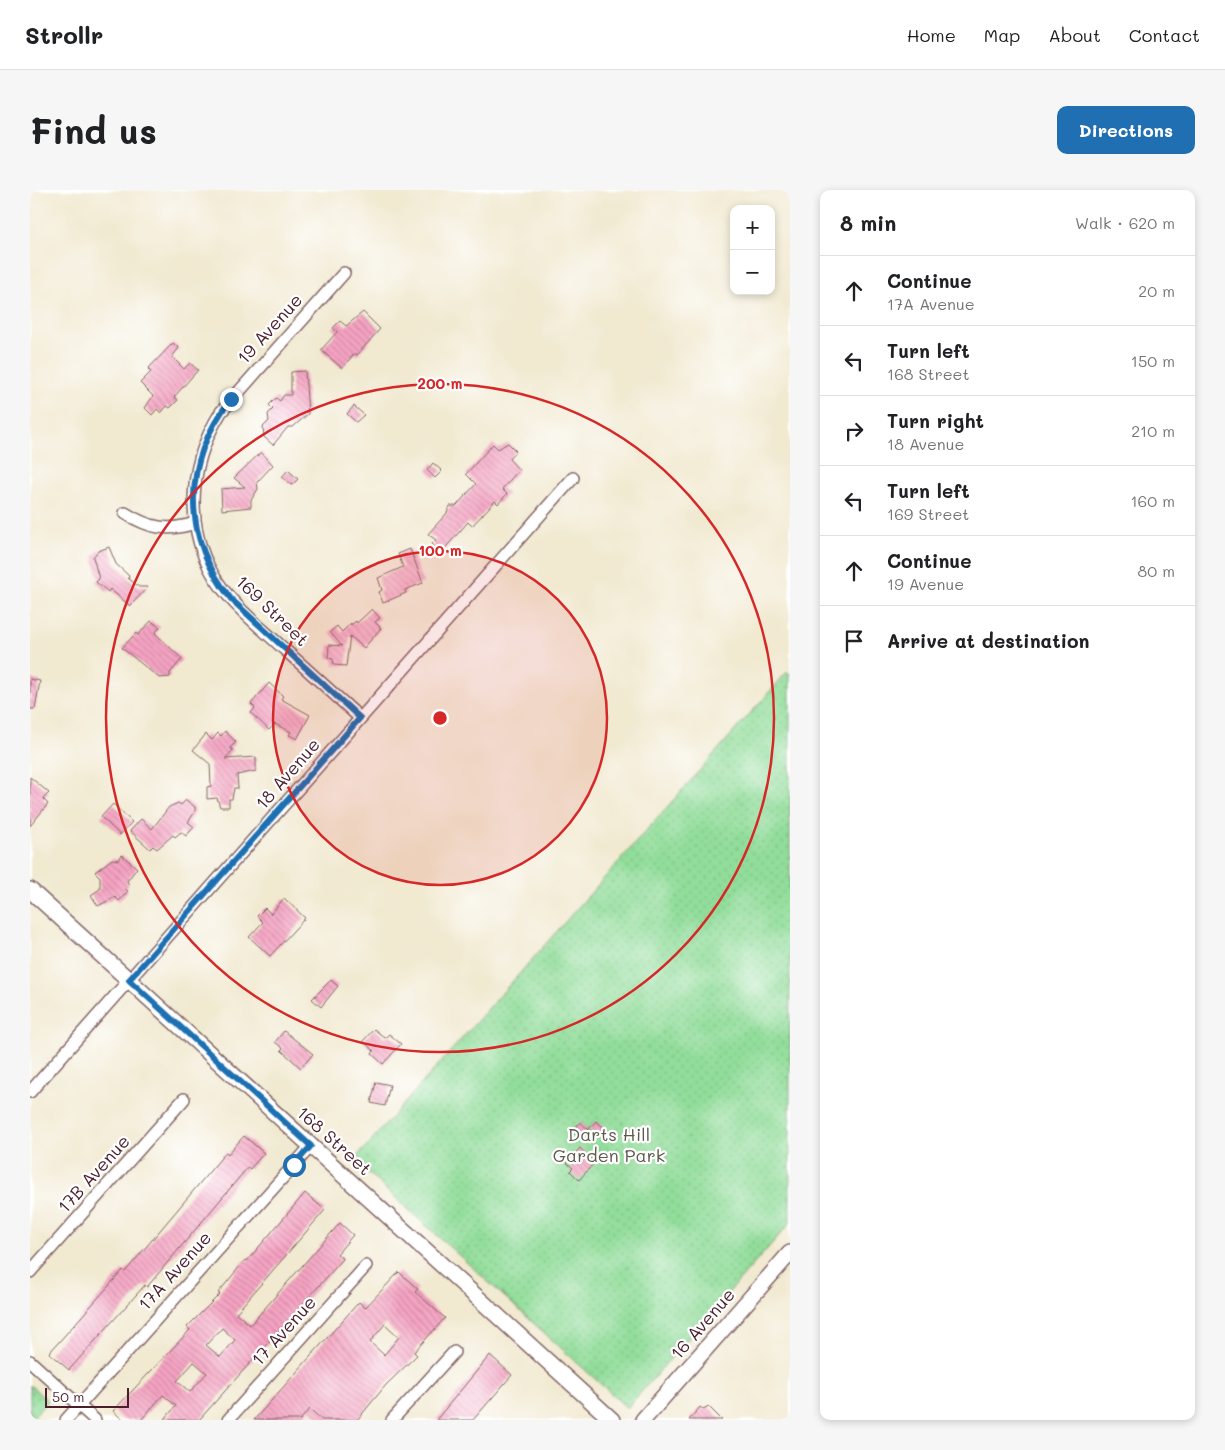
<!DOCTYPE html>
<html lang="en">
<head>
<meta charset="utf-8">
<style>
  :root { --surface:#fff; --page:#f6f6f6; --text:#202124; --muted:#757577; --line:#e0e0e0; --accent:#1f6fb2 }
  body { margin:0; font-family:Mali,sans-serif; background:var(--page); color:var(--text) }
  .controls { position:absolute; right:15px; top:15px; display:grid; overflow:hidden; border-radius:10px; box-shadow:0 2px 8px #0003 }
  .controls button { width:45px; height:45px; display:grid; place-items:center; padding:0; border:0; border-bottom:1px solid var(--line); background:var(--surface); color:var(--text); font:25px sans-serif }
  .scale { position:absolute; left:15px; bottom:12px; width:84px; box-sizing:border-box; padding-left:5px; border:2px solid #4a1f2b; border-top:0; font-size:14px; line-height:18px; white-space:nowrap; color:#4a1f2b; -webkit-text-stroke:4px #fff; paint-order:stroke }
  .stop { position:absolute; width:15px; height:15px; margin:-11px; border:4px solid #1f6fb2; border-radius:50%; background:#fff }
  .stop.end { background:#1f6fb2; border-color:#fff; box-shadow:0 1px 5px #0008 }
  .list { margin:0; padding:0; list-style:none }
  h2 { display:flex; justify-content:space-between; align-items:center; height:65px; margin:0; padding:0 20px; font-size:21px }
  h2 small { font-size:16px; font-weight:400; color:var(--muted) }
  .list li { display:grid; grid-template-columns:32px 1fr auto; gap:15px; align-items:center; box-sizing:border-box; height:70px; padding:0 20px; border-top:1px solid var(--line) }
  .list b { display:block; font-size:19px; white-space:nowrap }
  .list p { margin:0; font-size:16px; white-space:nowrap; color:var(--muted) }
  .list em { font-size:16px; font-style:normal; color:var(--muted) }
  .icon { flex:none; width:28px; height:28px; fill:none; stroke:currentColor; stroke-width:2; stroke-linecap:round; stroke-linejoin:round }
  .map { position:relative; flex:none; width:760px; height:1230px; overflow:hidden; border-radius:10px }
  header { display:flex; align-items:center; gap:30px; box-sizing:border-box; height:70px; padding:0 25px; background:var(--surface); border-bottom:1px solid var(--line) }
  header strong { font-size:24px }
  nav { display:flex; gap:28px; margin-inline-start:auto; font-size:18px }
  .intro { display:flex; align-items:center; justify-content:space-between; box-sizing:border-box; height:120px; padding:0 30px }
  h1 { margin:0; font-size:35px }
  .button { padding:12px 22px; border-radius:10px; background:var(--accent); color:#fff; font-size:18px; font-weight:700 }
  main { display:flex; gap:30px; padding:0 30px }
  aside { flex:1; background:var(--surface); border-radius:10px; box-shadow:0 2px 8px #0003 }
  .map>svg:first-child { display:block }
  .park { fill:url(#park-dots); stroke:#6e7e62 }
  .building { fill:url(#building-back-hatch); fill-rule:evenodd }
  .lines { fill:none; stroke-linecap:round; stroke-linejoin:round }
  .minor-casing { stroke:#846665; stroke-width:14 }
  .secondary-casing { stroke:#846665; stroke-width:18 }
  .minor { stroke:#fff; stroke-width:11 }
  .secondary { stroke:#fff; stroke-width:15 }
  .route { stroke:#1f6fb2; stroke-width:6 }
  .ring { fill:none; stroke:#d62828; stroke-width:2.5 }
  .labels { text-anchor:middle; stroke-width:4.5; stroke-linejoin:round; paint-order:stroke }
  .street-label { font-size:18px; fill:#4a1f2b; stroke:#fff }
  .park-label { font-size:18px; fill:#5f584c; stroke:#fff }
  .centre { fill:#d62828; stroke:#fff; stroke-width:2.5 }
  .ring-label { font-size:15px; text-anchor:middle; font-weight:bold; fill:#d62828; stroke:#fff; stroke-width:4.5; stroke-linejoin:round; paint-order:stroke }
</style>
</head>
<body>
<header>
<strong>Strollr</strong>
<nav><a>Home</a><a>Map</a><a>About</a><a>Contact</a></nav>
</header>
<div class="intro"><h1>Find us</h1><a class="button">Directions</a></div>
<main>
<div class="map">
<svg width="760" height="1230" viewBox="0 0 760 1230">
  <defs>
    <pattern id="park-dots" width="8" height="8" patternUnits="userSpaceOnUse" patternTransform="scale(1.25)"><rect width="8" height="8" fill="#91dd9a"/><path d="M2 2h.1M6 6h.1" fill="none" stroke="#7fbd85" stroke-width="1.8" stroke-linecap="round"/></pattern>
    <pattern id="building-back-hatch" width="6" height="6" patternUnits="userSpaceOnUse" patternTransform="scale(1.25)"><rect width="6" height="6" fill="#f6a4c3"/><path d="M-1 5l2 2M0 0l6 6M5-1l2 2" fill="none" stroke="#c9859f"/></pattern>
  </defs>
  <rect width="100%" height="100%" fill="#fff"/>
  <filter id="ink" filterUnits="userSpaceOnUse"><feTurbulence type="fractalNoise" baseFrequency=".02" numOctaves="2"/><feDisplacementMap in="SourceGraphic" scale="10" xChannelSelector="R" yChannelSelector="G"/><feConvolveMatrix kernelMatrix="1 2 1 2 8 2 1 2 1" color-interpolation-filters="sRGB"/></filter>
  <filter id="wash" filterUnits="userSpaceOnUse"><feTurbulence type="fractalNoise" baseFrequency=".0096" numOctaves="4" result="noise"/><feDisplacementMap in="SourceGraphic" scale="20" xChannelSelector="R" yChannelSelector="G"/><feGaussianBlur stdDeviation="1.12" result="paint"/><feColorMatrix in="noise" values="0 0 0 0 0 0 0 0 0 0 0 0 0 0 0 0 0 1.4 0 .05"/><feComposite in="paint" operator="in"/></filter>
  <g filter="url(#wash)">
    <rect width="100%" height="100%" fill="#f1e9d0"/>
    <g class="park">
      <polygon points="757,482 760,484 760,1033 597,1218 324,970"/>
      <polygon points="0,1195 18,1211 0,1230"/>
    </g>
    <g id="blocks">
      <g class="building">
        <polygon points="333,122 350,139 327,165 325,163 312,178 291,160 307,142 303,138 310,131 316,136"/>
        <polygon points="143,153 149,158 142,167 154,179 160,173 168,180 144,207 148,210 140,218 137,216 131,223 127,219 122,225 115,218 123,206 110,193 121,182 118,179"/>
        <polygon points="275,181 278,224 263,237 258,237 243,255 234,247 233,237 239,231 238,224 243,219 239,215 246,208 250,211 254,205 261,205 261,182"/>
        <polygon points="324,216 334,225 326,232 317,224"/>
        <polygon points="478,253 486,261 479,269 489,280 472,299 477,304 468,314 465,311 442,336 438,332 411,363 402,354 406,350 398,344 417,323 420,316 426,316 446,294 436,284 463,254 468,259"/>
        <polygon points="231,262 243,275 227,292 228,299 221,310 221,317 192,320 191,299 215,297 204,288"/>
        <polygon points="403,273 412,281 405,288 397,280"/>
        <polygon points="258,280 268,289 262,295 252,287"/>
        <polygon points="79,357 86,374 99,386 98,388 109,397 118,397 100,416 80,399 78,402 66,392 69,389 63,367 68,361"/>
        <polygon points="380,359 393,393 375,400 376,403 353,413 349,402 352,400 348,388 373,377 368,364"/>
        <polygon points="342,419 350,428 345,432 351,438 334,458 320,446 316,476 304,475 303,469 298,468 299,455 312,456 300,442 307,436 312,442 321,433 321,435 326,431 327,433"/>
        <polygon points="121,431 130,437 125,443 152,469 140,483 140,487 129,488 92,458 106,443 108,445"/>
        <polygon points="0,489 10,491 5,519 0,519"/>
        <polygon points="239,493 253,506 251,509 280,525 267,549 259,545 261,542 245,534 239,540 221,523 225,518 221,514"/>
        <polygon points="195,541 206,552 200,558 203,560 195,569 226,567 226,581 207,585 208,598 204,598 202,609 199,609 199,617 190,617 187,608 177,609 177,597 181,596 180,574 163,560 176,544 182,550 188,543 191,546"/>
        <polygon points="0,587 19,603 13,609 18,614 0,636"/>
        <polygon points="156,610 165,617 165,622 158,632 164,637 156,646 151,642 145,647 143,645 127,659 123,656 120,659 100,641 111,629 122,639 139,617 148,613 151,615"/>
        <polygon points="83,614 102,632 90,645 71,627"/>
        <polygon points="92,665 107,678 97,691 99,695 95,699 98,701 89,711 85,707 68,716 61,705 70,699 70,687 65,682 82,669 88,670"/>
        <polygon points="254,708 275,728 240,766 219,747 233,732 227,726 235,718 241,724"/>
        <polygon points="301,790 308,796 291,817 282,809"/>
        <polygon points="344,839 355,848 359,844 371,854 353,874 342,864 344,861 333,851"/>
        <polygon points="254,841 283,864 271,878 251,860 253,858 245,852"/>
        <polygon points="346,892 360,895 355,916 341,913"/>
        <polygon points="566,931 577,940 570,948 559,939"/>
        <polygon points="550,932 559,940 551,949 542,941"/>
        <polygon points="214,946 234,963 220,979 218,977 117,1097 115,1095 39,1180 19,1163 93,1080 95,1082 196,962 198,964"/>
        <polygon points="550,958 565,972 549,990 540,981 543,978 537,973"/>
        <path d="M275 1003 295 1020 206 1123 220 1135 310 1033 323 1045 307 1064 313 1069 169 1230H134L146 1216 133 1205 111 1230H93L83 1221 160 1140 157 1137 190 1104 188 1103 202 1086 215 1070 217 1071ZM192 1138 205 1150 190 1167 176 1155ZM164 1172 177 1183 160 1202 147 1191Z"/>
        <path d="M369 1082 388 1099 385 1102 415 1128 384 1162 387 1165 356 1195 327 1230H292L280 1219 270 1230H224L329 1112 335 1118ZM355 1134 369 1147 354 1165 340 1152Z"/>
        <polygon points="460,1165 482,1185 443,1230 406,1230"/>
        <polygon points="678,1216 692,1230 659,1230 670,1217 674,1220"/>
      </g>
    </g>
  </g>
  <g filter="url(#ink)">
    <use href="#blocks" fill-opacity="0" stroke="#846665" stroke-width="1"/>
    <g class="lines">
      <g class="minor-casing">
        <g id="minor">
          <path d="M314 83 191 222C154 281 153 356 201 409 217 427 236 442 254 459 280 482 305 505 330 528"/>
          <path d="M95 323C119 338 138 342 165 333"/>
          <polyline points="0,902 543,288"/>
          <polyline points="0,1082 154,909"/>
          <polyline points="0,1171 65,1230"/>
          <polyline points="36,1230 281,956"/>
          <polyline points="198,1230 336,1076"/>
          <polyline points="362,1230 424,1162"/>
        </g>
      </g>
      <g class="secondary-casing">
        <g id="secondary">
          <polyline points="0,700 582,1230"/>
          <polyline points="613,1230 760,1063"/>
        </g>
      </g>
      <use href="#minor" class="minor"/>
      <use href="#secondary" class="secondary"/>
    </g>
  </g>
  <g class="lines" filter="url(#ink)">
    <path class="route" d="M201 209C152 272 151 345 201 409L330 528 99 790 281 956 264 975"/>
  </g>
  <circle cx="410" cy="528" r="167" fill="#d62828" fill-opacity=".12"/>
  <g class="ring">
    <circle cx="410" cy="528" r="167"/>
    <circle cx="410" cy="528" r="334"/>
  </g>
  <g class="labels">
    <g class="street-label">
      <text transform="translate(240 139) rotate(-48)" y="6">19 Avenue</text>
      <text transform="translate(242 421) rotate(44)" y="6">169 Street</text>
      <text transform="translate(258 584) rotate(-49)" y="6">18 Avenue</text>
      <text transform="translate(304 951) rotate(42)" y="6">168 Street</text>
      <text transform="translate(64 984) rotate(-48)" y="6">17B Avenue</text>
      <text transform="translate(145 1081) rotate(-48)" y="6">17A Avenue</text>
      <text transform="translate(673 1134) rotate(-49)" y="6">16 Avenue</text>
      <text transform="translate(254 1141) rotate(-48)" y="6">17 Avenue</text>
    </g>
    <g class="park-label">
      <text x="579" y="951">Darts Hill<tspan x="579" dy="21">Garden Park</tspan></text>
    </g>
  </g>
  <circle cx="410" cy="528" r="8" class="centre"/>
  <g class="ring-label">
    <text x="410" y="199">200 m</text>
    <text x="410" y="366">100 m</text>
  </g>
</svg>
<div class="controls">
<button>+</button>
<button>−</button>
</div>
<div class="scale">50 m</div>
<div class="stop" style="left:264px;top:975px"></div>
<div class="stop end" style="left:201px;top:209px"></div>
</div>
<aside>
<h2>8 min<small>Walk · 620 m</small></h2>
<ul class="list">
<li><svg class="icon" aria-label="ahead" viewBox="0 0 24 24"><path d="M12 20V5M6 11l6-6 6 6"/></svg><div><b>Continue</b><p>17A Avenue</p></div><em>20 m</em></li>
<li><svg class="icon" aria-label="left" viewBox="0 0 24 24"><path d="M17 20v-9H6M10 6l-5 5 5 5"/></svg><div><b>Turn left</b><p>168 Street</p></div><em>150 m</em></li>
<li><svg class="icon" aria-label="right" viewBox="0 0 24 24"><path d="M7 20v-9h11M14 6l5 5-5 5"/></svg><div><b>Turn right</b><p>18 Avenue</p></div><em>210 m</em></li>
<li><svg class="icon" aria-label="left" viewBox="0 0 24 24"><path d="M17 20v-9H6M10 6l-5 5 5 5"/></svg><div><b>Turn left</b><p>169 Street</p></div><em>160 m</em></li>
<li><svg class="icon" aria-label="ahead" viewBox="0 0 24 24"><path d="M12 20V5M6 11l6-6 6 6"/></svg><div><b>Continue</b><p>19 Avenue</p></div><em>80 m</em></li>
<li><svg class="icon" aria-label="arrive" viewBox="0 0 24 24"><path d="M6 21V4h12l-3 4 3 4H6"/></svg><div><b>Arrive at destination</b></div></li>
</ul>
</aside>
</main>
</body>
</html>
